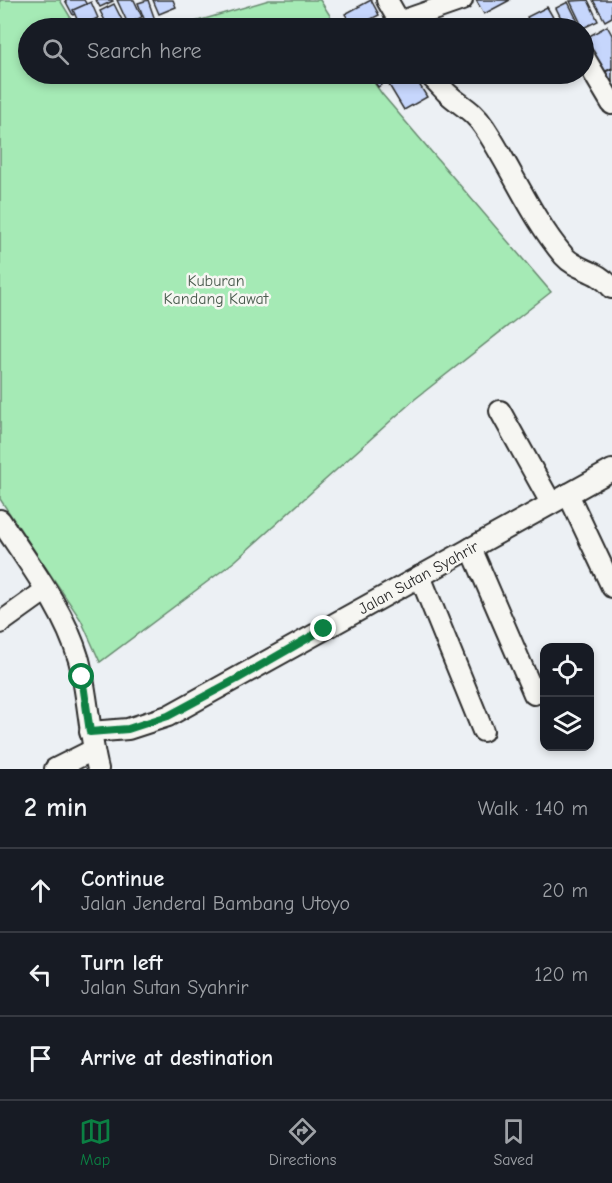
<!DOCTYPE html>
<html lang="en">
<head>
<meta charset="utf-8">
<style>
  :root { --surface:#171b24; --page:#20242c; --text:#f1f3f6; --muted:#9ea1a6; --line:#363941; --accent:#0b8043 }
  body { margin:0; font-family:"Comic Neue",sans-serif; background:var(--page); color:var(--text) }
  .controls { position:absolute; right:18px; bottom:18px; display:grid; overflow:hidden; border-radius:12px; box-shadow:0 3px 9px #0003 }
  .controls button { width:54px; height:54px; display:grid; place-items:center; padding:0; border:0; border-bottom:2px solid var(--line); background:var(--surface); color:var(--text); font:30px sans-serif }
  .stop { position:absolute; width:18px; height:18px; margin:-14px; border:4px solid #0b8043; border-radius:50%; background:#fff }
  .stop.end { background:#0b8043; border-color:#fff; box-shadow:0 2px 6px #0008 }
  .list { margin:0; padding:0; list-style:none }
  h2 { display:flex; justify-content:space-between; align-items:center; height:78px; margin:0; padding:0 24px; font-size:26px }
  h2 small { font-size:20px; font-weight:400; color:var(--muted) }
  .list li { display:grid; grid-template-columns:39px 1fr auto; gap:18px; align-items:center; box-sizing:border-box; height:84px; padding:0 24px; border-top:2px solid var(--line) }
  .list b { display:block; font-size:22px; white-space:nowrap }
  .list p { margin:0; font-size:20px; white-space:nowrap; color:var(--muted) }
  .list em { font-size:20px; font-style:normal; color:var(--muted) }
  .icon { flex:none; width:33px; height:33px; fill:none; stroke:currentColor; stroke-width:2; stroke-linecap:round; stroke-linejoin:round }
  .map { position:relative; flex:none; width:612px; height:769px; overflow:hidden }
  .search { position:absolute; background:var(--surface); box-shadow:0 3px 9px #0003; left:18px; right:18px; top:18px; height:66px; display:flex; align-items:center; gap:15px; box-sizing:border-box; padding:0 21px; border-radius:33px; color:var(--muted); font-size:22px }
  .sheet { height:330px; background:var(--surface) }
  nav { display:flex; justify-content:space-around; align-items:center; box-sizing:border-box; height:84px; border-top:2px solid var(--line); background:var(--surface); font-size:16px; color:var(--muted) }
  nav a { display:grid; justify-items:center; gap:3px }
  nav .on { color:var(--accent) }
  .map>svg:first-child { display:block }
  .green { fill:#a5eab5; stroke:#688a70; stroke-width:1.5 }
  .building { fill:#c6d6fc; stroke:#2b2b2b; stroke-width:1.5 }
  .lines { fill:none; stroke-linecap:round; stroke-linejoin:round }
  .minor-casing { stroke:#2b2b2b; stroke-width:24 }
  .minor { stroke:#f6f6f2; stroke-width:20 }
  .route { stroke:#0b8043; stroke-width:8 }
  .labels { text-anchor:middle; stroke-width:5; stroke-linejoin:round; paint-order:stroke }
  .park-label { font-size:16px; fill:#4a5b4e; stroke:#f6f6f2 }
  .street-label { font-size:16px; fill:#2b2b2b; stroke:#f6f6f2 }
</style>
</head>
<body>
<div class="map">
<svg width="612" height="769" viewBox="0 0 612 769">
  <rect width="100%" height="100%" fill="#ecf0f4"/>
  <filter id="ink" filterUnits="userSpaceOnUse"><feTurbulence type="fractalNoise" baseFrequency=".0167" numOctaves="2"/><feDisplacementMap in="SourceGraphic" scale="12" xChannelSelector="R" yChannelSelector="G"/><feConvolveMatrix kernelMatrix="1 2 1 2 8 2 1 2 1" color-interpolation-filters="sRGB"/></filter>
  <g filter="url(#ink)">
    <g class="green">
      <polygon points="0,0 60,0 77,28 28,28 28,74 368,74 382,94 551,292 415,399 235,561 100,662 81,620 0,499"/>
      <polygon points="269,0 320,0 338,28 174,28"/>
    </g>
    <g class="building">
      <polygon points="65,0 84,0 88,7 73,15"/>
      <polygon points="96,0 112,0 113,1 100,7"/>
      <polygon points="117,0 134,0 142,17 128,24"/>
      <polygon points="148,0 155,20 146,24 138,3"/>
      <polygon points="153,0 173,0 176,7 159,14"/>
      <polygon points="371,0 379,15 354,28 345,14"/>
      <polygon points="476,0 510,0 484,14"/>
      <polygon points="588,0 598,21 583,28 570,1"/>
      <polygon points="593,0 612,0 612,17 605,21"/>
      <polygon points="91,2 98,18 80,26 73,10"/>
      <polygon points="568,2 581,28 566,28 556,8"/>
      <polygon points="114,4 126,28 109,28 100,11"/>
      <polygon points="547,7 558,26 552,28 533,28 527,17"/>
      <polygon points="101,20 105,28 82,28"/>
      <polygon points="382,21 386,28 369,28"/>
      <polygon points="607,26 612,35 612,68 602,73 584,39"/>
      <polygon points="612,69 612,94 602,73"/>
      <polygon points="369,74 383,74 388,80 378,87"/>
      <polygon points="409,74 413,74 427,97 404,110 389,85"/>
    </g>
    <g class="lines">
      <g class="minor-casing">
        <g id="minor">
          <polyline points="387,0 403,28"/>
          <polyline points="399,22 462,0"/>
          <polyline points="584,57 612,104"/>
          <path d="M428 74C435 80 441 87 447 93 461 106 473 110 484 127 512 169 531 217 564 256 577 271 597 269 612 288"/>
          <polyline points="500,411 551,503"/>
          <polyline points="568,494 612,587"/>
          <path d="M0 520C29 564 64 609 79 660 88 695 89 733 98 769"/>
          <polyline points="471,548 534,694"/>
          <polyline points="420,576 483,731"/>
          <polyline points="0,623 46,590"/>
          <polyline points="90,732 128,729 168,716 612,470"/>
          <polyline points="55,769 93,750"/>
        </g>
      </g>
      <use href="#minor" class="minor"/>
    </g>
  </g>
  <g class="lines" filter="url(#ink)">
    <polyline class="route" points="82,677 90,732 128,729 168,716 237,679 324,629"/>
  </g>
  <g class="labels">
    <g class="park-label">
      <text x="216" y="286">Kuburan<tspan x="216" dy="18">Kandang Kawat</tspan></text>
    </g>
    <g class="street-label">
      <text transform="translate(418 577) rotate(-29)" y="6">Jalan Sutan Syahrir</text>
    </g>
  </g>
</svg>
<div class="controls">
<button><svg class="icon" aria-label="locate" viewBox="0 0 24 24"><circle cx="12" cy="12" r="6"/><path d="M12 2v4M12 18v4M2 12h4M18 12h4"/></svg></button>
<button><svg class="icon" aria-label="layers" viewBox="0 0 24 24"><path d="M12 4l9 5-9 5-9-5zM3 14l9 5 9-5"/></svg></button>
</div>
<div class="stop" style="left:82px;top:677px"></div>
<div class="stop end" style="left:324px;top:629px"></div>
<div class="search"><svg class="icon" aria-label="search" viewBox="0 0 24 24"><circle cx="10" cy="10" r="6"/><path d="M15 15l6 6"/></svg>Search here</div>
</div>
<section class="sheet">
<h2>2 min<small>Walk · 140 m</small></h2>
<ul class="list">
<li><svg class="icon" aria-label="ahead" viewBox="0 0 24 24"><path d="M12 20V5M6 11l6-6 6 6"/></svg><div><b>Continue</b><p>Jalan Jenderal Bambang Utoyo</p></div><em>20 m</em></li>
<li><svg class="icon" aria-label="left" viewBox="0 0 24 24"><path d="M17 20v-9H6M10 6l-5 5 5 5"/></svg><div><b>Turn left</b><p>Jalan Sutan Syahrir</p></div><em>120 m</em></li>
<li><svg class="icon" aria-label="arrive" viewBox="0 0 24 24"><path d="M6 21V4h12l-3 4 3 4H6"/></svg><div><b>Arrive at destination</b></div></li>
</ul>
</section>
<nav>
<a class="on"><svg class="icon" aria-label="map" viewBox="0 0 24 24"><path d="M3 6l6-2 6 2 6-2v14l-6 2-6-2-6 2zM9 4v14M15 6v14"/></svg>Map</a>
<a><svg class="icon" aria-label="directions" viewBox="0 0 24 24"><path d="M12 3l9 9-9 9-9-9zM9 14v-3h6M13 9l2 2-2 2"/></svg>Directions</a>
<a><svg class="icon" aria-label="saved" viewBox="0 0 24 24"><path d="M7 4h10v16l-5-4-5 4z"/></svg>Saved</a>
</nav>
</body>
</html>
